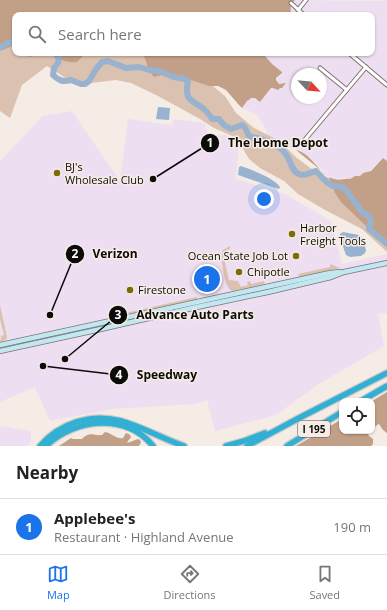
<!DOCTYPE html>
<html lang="en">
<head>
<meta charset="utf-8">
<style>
  :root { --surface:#fff; --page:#f6f6f6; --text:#222; --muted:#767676; --line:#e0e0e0; --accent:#1a73e8 }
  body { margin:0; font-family:"Open Sans",sans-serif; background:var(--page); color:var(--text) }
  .controls { position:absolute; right:12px; bottom:12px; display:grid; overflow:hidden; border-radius:8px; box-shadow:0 1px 3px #0004 }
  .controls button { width:36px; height:36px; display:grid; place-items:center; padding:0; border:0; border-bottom:1px solid var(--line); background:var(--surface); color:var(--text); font:20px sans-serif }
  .compass { position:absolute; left:291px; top:68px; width:36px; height:36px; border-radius:50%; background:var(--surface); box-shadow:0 1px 3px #0004; rotate:116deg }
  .you { position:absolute; left:264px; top:199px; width:14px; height:14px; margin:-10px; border:3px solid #fff; border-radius:50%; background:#1a73e8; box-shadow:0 0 0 6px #1a73e833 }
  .badge { display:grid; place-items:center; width:26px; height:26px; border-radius:50%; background:var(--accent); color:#fff; font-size:13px; font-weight:700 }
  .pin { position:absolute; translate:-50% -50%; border:2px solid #fff; box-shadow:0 1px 4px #0006 }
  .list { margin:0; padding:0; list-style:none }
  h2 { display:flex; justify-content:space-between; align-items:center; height:52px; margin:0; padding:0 16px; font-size:17px }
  h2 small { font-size:13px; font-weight:400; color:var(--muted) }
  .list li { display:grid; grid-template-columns:26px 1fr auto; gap:12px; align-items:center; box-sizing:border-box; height:56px; padding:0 16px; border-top:1px solid var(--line) }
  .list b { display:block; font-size:15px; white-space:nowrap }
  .list p { margin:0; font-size:13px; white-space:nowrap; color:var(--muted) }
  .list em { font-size:13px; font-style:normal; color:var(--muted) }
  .icon { flex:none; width:22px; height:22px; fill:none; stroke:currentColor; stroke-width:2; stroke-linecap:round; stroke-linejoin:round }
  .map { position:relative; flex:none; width:387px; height:446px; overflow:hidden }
  .search { position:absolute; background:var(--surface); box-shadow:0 1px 3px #0004; left:12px; right:12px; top:12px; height:44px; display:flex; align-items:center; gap:10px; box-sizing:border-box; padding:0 14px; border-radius:8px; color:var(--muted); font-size:15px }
  .sheet { height:108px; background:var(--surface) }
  nav { display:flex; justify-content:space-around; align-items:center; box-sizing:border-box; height:56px; border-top:1px solid var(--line); background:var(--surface); font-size:11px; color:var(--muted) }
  nav a { display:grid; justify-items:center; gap:2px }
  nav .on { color:var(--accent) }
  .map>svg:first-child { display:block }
  .commercial { fill:#eedef1; fill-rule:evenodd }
  .green { fill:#dbc1af }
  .forest { fill:#c2a088 }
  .water { fill:#98b2d0 }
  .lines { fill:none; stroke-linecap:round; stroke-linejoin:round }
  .river { stroke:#98b2d0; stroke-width:6 }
  .street-casing { stroke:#7c746f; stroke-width:5 }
  .secondary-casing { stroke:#7c746f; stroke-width:6 }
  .highway-casing { stroke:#cac9c9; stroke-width:8 }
  .street { stroke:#fff; stroke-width:3 }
  .secondary { stroke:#c1e7f2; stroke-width:4.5 }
  .highway { stroke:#31b0d4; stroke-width:5.5 }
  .poi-dot { fill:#7a6c06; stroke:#f5ece6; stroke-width:1.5 }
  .labels { text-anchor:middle; stroke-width:3; stroke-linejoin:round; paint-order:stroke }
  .shield { fill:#f5ece6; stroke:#534e4b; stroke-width:1 }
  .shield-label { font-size:10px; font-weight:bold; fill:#0d0b09 }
  .poi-label { font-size:11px; fill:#0d0b09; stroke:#f5ece6; text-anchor:start }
  .leader { fill:none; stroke:#0d0b09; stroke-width:1.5 }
  .callout-dot { fill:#0d0b09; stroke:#f5ece6; stroke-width:1.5 }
  .mark-label { font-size:12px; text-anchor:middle; font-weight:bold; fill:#fff }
  .callout-label { font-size:12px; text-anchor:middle; font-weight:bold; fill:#0d0b09; stroke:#f5ece6; stroke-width:3; stroke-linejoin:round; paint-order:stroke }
</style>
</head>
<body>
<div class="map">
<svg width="387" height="446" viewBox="0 0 387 446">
  <rect width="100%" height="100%" fill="#f5ece6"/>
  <g class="commercial">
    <path d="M295 0 378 1 387 0V161L382 158 370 171 363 173 360 176 350 179 345 178 334 179 328 175 310 158 300 150 287 146 275 147 270 140 264 126 256 114 242 108 247 101 249 100 251 98H255L260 102 271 88H279L285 83 279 84 276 80 282 73V72L272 64 265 56 266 53H372V15H291L290 8 292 3ZM297 74H321V98H297Z"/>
    <polygon points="72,111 120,181 128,119 172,125 173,119 205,123 205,127 210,134 233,136 239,143 236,179 285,194 331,221 342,264 387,254 387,313 378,314 384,346 317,385 276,415 215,431 207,400 195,404 113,409 50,421 35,387 0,402 0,161 43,116"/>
    <polygon points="0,426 31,431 31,442 27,446 0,446"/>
  </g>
  <g class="green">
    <polygon points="15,32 15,53 177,53 203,78 225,96 236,113 254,128 278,140 297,158 313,170 323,176 337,180 387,228 387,251 386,251 362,229 325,210 298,194 284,181 260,168 249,159 242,147 239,139 214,128 200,119 158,96 131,83 116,80 91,83 67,79 47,66 22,85 10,118 0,111 0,37"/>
    <path d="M230 246V249L226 250 227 253 223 254 229 280 238 281 241 287 248 285 247 282 250 281 251 284 264 281 265 284 233 291C230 290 230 290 228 287 224 281 220 256 223 250Z"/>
    <polygon points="330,264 340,268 299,277 298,274 330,267"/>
    <polygon points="197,297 197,299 116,317 116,315"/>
    <polygon points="0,305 7,337 6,340 0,342 0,340 1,339 1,336 4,335 0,319"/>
  </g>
  <g class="forest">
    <path d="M0 0H295C289 6 291 8 291 15H15V45L0 51Z"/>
    <path d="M54 53H86L77 62C66 63 62 61 54 53Z"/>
    <path d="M142 53H266L265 56 272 64 282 72V73L276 78V80L279 84 286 83 282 88H280L278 90 273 88H271L260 102 255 98H251L249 100 247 101 242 108 239 105 226 90 218 86H209L188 79 180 75H162L154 77C147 70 147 60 142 53Z"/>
    <path d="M296 150C312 153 319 175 334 179 339 181 345 178 350 179L355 176H360L363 173 371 171 383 158 387 161V243L376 237 365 225 341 202 335 193 329 177Z"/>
    <polygon points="387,392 387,433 383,430 379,424 377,425 372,430 372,401"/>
    <polygon points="342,419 342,431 371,431 368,435 373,439 373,444 371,446 296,446"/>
    <path d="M105 432C112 433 117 440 123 438L126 433C129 434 130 434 131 437L128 441 127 443 138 439 140 440 141 442 139 446H59L71 438 73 439H82C90 431 93 436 102 435Z"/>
  </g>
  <g class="water">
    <polygon points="158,107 170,108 169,120 156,119"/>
    <path d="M241 166C252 170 274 178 280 187L279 189 238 175 239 167Z"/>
    <polygon points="343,232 359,235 363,239 366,250 365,253 361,256 350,257 346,255 341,241 340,234"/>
  </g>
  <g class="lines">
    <g class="river">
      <polyline points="0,47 3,47 7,43 15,42"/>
      <polyline points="27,53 30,54 32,53"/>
      <path d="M55 53 59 59 58 63 54 68 53 75C59 81 63 82 71 80L81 84H85L89 81 96 69 102 62 108 61 126 68 139 67 149 70 159 71 174 77 185 79 188 81C184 101 191 99 204 109 207 112 210 115 212 119H219L224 125 231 129 242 125C247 127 246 132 249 136 259 139 271 140 279 147 282 149 285 153 287 156 291 162 292 172 299 174 306 177 310 172 316 171 320 175 326 183 331 185 337 188 339 184 346 190L363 213 369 216 371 223 369 226V229L387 244"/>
    </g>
    <g class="street-casing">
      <g id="street">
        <polyline points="291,3 304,15"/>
        <polyline points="298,10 306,0"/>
        <polyline points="349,53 387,85"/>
        <polyline points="320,68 347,90"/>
        <polyline points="303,142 366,67"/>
      </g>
    </g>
    <g class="secondary-casing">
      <g id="secondary">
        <polyline points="0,345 330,273 340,272"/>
        <polyline points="0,351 101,329 197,307 268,292 331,277 344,272 387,263"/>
      </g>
    </g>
    <g class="highway-casing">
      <g id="highway">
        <polyline points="361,401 387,386"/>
        <path d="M40 446C60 423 91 413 121 421 143 427 163 439 184 446"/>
        <path d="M46 446C75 418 127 413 153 446"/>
        <polyline points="226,446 244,441 265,433"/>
        <polyline points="247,446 299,418 387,373"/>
        <polyline points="287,446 342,412"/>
      </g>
    </g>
    <use href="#street" class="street"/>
    <use href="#secondary" class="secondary"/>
    <use href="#highway" class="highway"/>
  </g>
  <g class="poi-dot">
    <circle cx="57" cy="173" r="4"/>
    <circle cx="292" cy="234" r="4"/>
    <circle cx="296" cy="256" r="4"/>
    <circle cx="239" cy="272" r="4"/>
    <circle cx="130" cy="290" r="4"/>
  </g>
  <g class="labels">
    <rect class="shield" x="298" y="421" width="32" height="16" rx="3"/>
    <g class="shield-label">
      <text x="314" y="433">I 195</text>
    </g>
    <g class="poi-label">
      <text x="65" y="171">BJ's<tspan x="65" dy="13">Wholesale Club</tspan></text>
      <text x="300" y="232">Harbor<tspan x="300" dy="13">Freight Tools</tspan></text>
      <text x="288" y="260" text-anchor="end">Ocean State Job Lot</text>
      <text x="247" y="276">Chipotle</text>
      <text x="138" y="294">Firestone</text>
    </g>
  </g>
  <path class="leader" d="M153 179L210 143M50 315L75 254M65 359L118 315M43 366L119 375"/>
  <g class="callout-dot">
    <circle cx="153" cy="179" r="4"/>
    <circle cx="50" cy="315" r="4"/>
    <circle cx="65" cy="359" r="4"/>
    <circle cx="43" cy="366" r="4"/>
    <circle cx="210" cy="143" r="10"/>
    <circle cx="75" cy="254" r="10"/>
    <circle cx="118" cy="315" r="10"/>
    <circle cx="119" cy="375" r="10"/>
  </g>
  <g class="mark-label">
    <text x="210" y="147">1</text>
    <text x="75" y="258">2</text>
    <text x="118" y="319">3</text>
    <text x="119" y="379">4</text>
  </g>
  <g class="callout-label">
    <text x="278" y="147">The Home Depot</text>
    <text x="115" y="258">Verizon</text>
    <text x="195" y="319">Advance Auto Parts</text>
    <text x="167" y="379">Speedway</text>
  </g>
</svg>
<div class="controls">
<button><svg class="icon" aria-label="locate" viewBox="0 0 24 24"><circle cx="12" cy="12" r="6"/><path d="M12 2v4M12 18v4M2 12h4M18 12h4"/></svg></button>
</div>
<svg class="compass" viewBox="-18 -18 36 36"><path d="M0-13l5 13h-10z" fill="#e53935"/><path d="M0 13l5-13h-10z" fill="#767676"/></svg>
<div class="you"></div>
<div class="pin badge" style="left:207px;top:279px">1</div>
<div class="search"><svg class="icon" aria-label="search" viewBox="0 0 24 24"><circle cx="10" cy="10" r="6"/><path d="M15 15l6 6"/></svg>Search here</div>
</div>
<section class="sheet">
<h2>Nearby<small></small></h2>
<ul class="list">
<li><span class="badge">1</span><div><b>Applebee's</b><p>Restaurant · Highland Avenue</p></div><em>190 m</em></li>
</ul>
</section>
<nav>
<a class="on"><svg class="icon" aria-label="map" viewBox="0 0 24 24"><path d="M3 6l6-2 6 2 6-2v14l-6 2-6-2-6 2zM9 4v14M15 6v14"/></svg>Map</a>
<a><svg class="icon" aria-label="directions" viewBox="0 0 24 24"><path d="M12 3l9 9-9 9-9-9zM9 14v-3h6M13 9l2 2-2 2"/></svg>Directions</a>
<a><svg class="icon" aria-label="saved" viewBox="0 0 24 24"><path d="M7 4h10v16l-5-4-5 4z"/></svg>Saved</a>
</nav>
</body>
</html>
